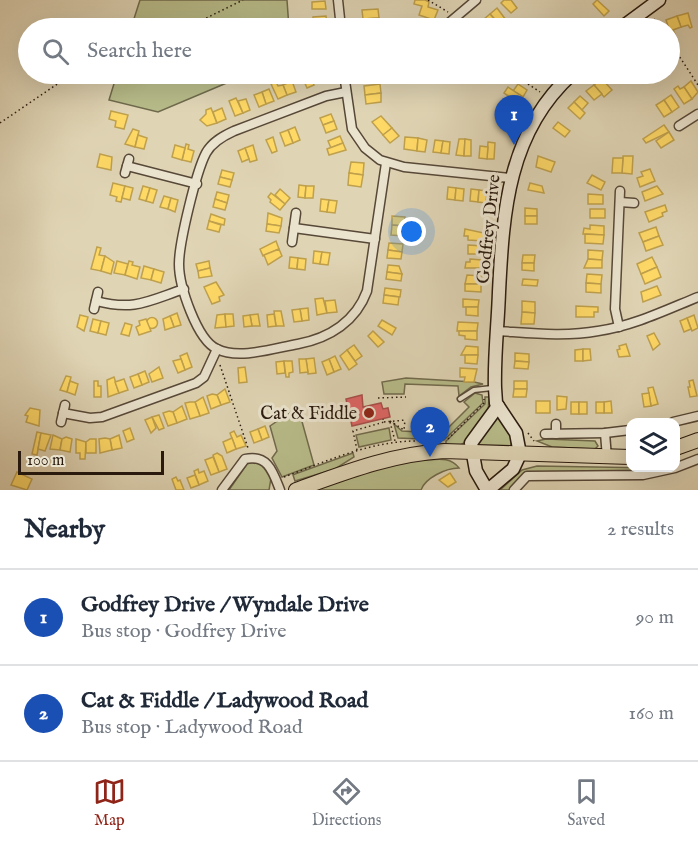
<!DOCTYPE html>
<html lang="en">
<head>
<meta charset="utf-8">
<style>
  :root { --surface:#fff; --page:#f2f2f3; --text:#1f2937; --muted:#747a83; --line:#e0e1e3; --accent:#8f2418 }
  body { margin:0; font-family:"IM FELL English",serif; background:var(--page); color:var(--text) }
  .controls { position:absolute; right:18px; bottom:18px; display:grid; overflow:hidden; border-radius:12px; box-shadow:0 6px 24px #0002 }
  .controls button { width:54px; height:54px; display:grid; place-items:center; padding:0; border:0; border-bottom:2px solid var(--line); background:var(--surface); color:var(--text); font:30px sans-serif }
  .scale { position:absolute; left:18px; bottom:15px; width:146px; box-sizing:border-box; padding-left:6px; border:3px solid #2a1a0e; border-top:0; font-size:16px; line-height:21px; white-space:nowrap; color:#2a1a0e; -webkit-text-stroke:4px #eae3ce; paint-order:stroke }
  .you { position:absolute; left:412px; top:232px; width:21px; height:21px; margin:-15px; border:4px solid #fff; border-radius:50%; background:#1a73e8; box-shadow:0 0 0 9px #1a73e833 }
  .badge { display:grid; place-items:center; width:39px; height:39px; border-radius:50%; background:var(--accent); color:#fff; font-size:20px; font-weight:700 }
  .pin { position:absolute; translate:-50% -50px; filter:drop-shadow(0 2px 3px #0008) }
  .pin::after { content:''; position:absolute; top:32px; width:21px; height:18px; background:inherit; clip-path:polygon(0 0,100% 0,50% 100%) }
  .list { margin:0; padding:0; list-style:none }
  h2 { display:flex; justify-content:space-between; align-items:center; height:78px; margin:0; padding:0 24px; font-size:26px }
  h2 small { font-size:20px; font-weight:400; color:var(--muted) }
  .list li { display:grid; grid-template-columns:39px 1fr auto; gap:18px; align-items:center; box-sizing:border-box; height:96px; padding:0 24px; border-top:2px solid var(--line) }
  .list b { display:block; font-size:22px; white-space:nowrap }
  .list p { margin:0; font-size:20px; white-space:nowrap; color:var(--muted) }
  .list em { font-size:20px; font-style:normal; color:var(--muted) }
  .icon { flex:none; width:33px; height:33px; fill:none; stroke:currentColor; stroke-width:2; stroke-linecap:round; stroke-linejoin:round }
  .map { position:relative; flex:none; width:698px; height:490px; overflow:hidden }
  .search { position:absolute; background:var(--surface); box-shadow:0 6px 24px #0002; left:18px; right:18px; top:18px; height:66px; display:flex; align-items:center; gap:15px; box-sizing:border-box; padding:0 21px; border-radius:33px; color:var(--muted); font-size:22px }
  .sheet { height:270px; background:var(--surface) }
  nav { display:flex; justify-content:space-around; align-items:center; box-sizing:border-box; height:84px; border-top:2px solid var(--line); background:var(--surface); font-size:16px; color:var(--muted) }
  nav a { display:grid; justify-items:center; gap:3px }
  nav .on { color:var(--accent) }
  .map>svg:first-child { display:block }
  .green { fill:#b7bb89; stroke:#706a4c; stroke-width:1.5 }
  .homes { fill:#ffd966; stroke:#bfa04c; stroke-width:1.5 }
  .shops { fill:#e06666; stroke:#a94f4c; stroke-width:1.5 }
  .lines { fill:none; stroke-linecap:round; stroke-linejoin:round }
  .lane-casing { stroke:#574838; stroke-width:7 }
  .street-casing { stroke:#574838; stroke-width:11 }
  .secondary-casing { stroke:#2a1a0e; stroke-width:15 }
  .primary-casing { stroke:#2a1a0e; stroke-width:16 }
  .path { stroke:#2a1a0e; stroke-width:1.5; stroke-dasharray:1.5 3; stroke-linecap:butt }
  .lane { stroke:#eae3ce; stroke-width:4 }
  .street { stroke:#eae3ce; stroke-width:8 }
  .secondary { stroke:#eae3ce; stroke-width:12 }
  .primary { stroke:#dfd4b4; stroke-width:14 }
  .poi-dot { fill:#8f2418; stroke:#eae3ce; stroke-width:2 }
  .labels { text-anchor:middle; stroke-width:6; stroke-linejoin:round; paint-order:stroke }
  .street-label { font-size:18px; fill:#2a1a0e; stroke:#eae3ce }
  .poi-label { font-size:18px; fill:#2a1a0e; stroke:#eae3ce; text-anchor:end }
</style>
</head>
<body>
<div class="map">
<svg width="698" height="490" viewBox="0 0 698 490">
  <rect width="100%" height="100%" fill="#dfd4b4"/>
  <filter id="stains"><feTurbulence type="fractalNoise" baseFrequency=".00333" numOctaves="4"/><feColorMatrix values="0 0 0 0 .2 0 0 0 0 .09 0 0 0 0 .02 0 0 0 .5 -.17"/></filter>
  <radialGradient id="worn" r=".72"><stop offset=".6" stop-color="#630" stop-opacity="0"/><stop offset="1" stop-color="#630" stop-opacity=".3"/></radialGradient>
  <g class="green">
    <polygon points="140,0 287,0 289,28 131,28"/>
    <polygon points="117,74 248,74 158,112 109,100"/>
    <polygon points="406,378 474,382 483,384 471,387 459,396 458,386 405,384 404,394 384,394 382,382"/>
    <polygon points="475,393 482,395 483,403 444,440 398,438 394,424 402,431 438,433 438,428 443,433 469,407 464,402"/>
    <polygon points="485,397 489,397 488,413 466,442 460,445 446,445 446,441 485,404"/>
    <polygon points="298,407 314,465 282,477 272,458 277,451 270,426"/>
    <polygon points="497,417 512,434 511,445 509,448 477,446 476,442"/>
    <polygon points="389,428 391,440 359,447 356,435"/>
    <polygon points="546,439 595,441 598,446 595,449 552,447 537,441"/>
    <polygon points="353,453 354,457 335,469 295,481 293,475 295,474"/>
    <path d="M425 457 426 460C439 459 451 457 459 468 446 468 425 478 421 490H310L383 465Z"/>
    <polygon points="256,461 266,467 271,478 269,490 229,490 247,464"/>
    <polygon points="537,466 653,468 627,472 524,474 509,490 500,490 522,470"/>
  </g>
  <g class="homes">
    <polygon points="415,0 425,0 429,2 428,7 438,10 434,20 419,15 422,6 414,4"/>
    <polygon points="504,0 511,0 517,8 511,13 501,3"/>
    <polygon points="597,0 609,11 604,16 593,4"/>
    <polygon points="325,1 326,9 312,9 312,2"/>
    <polygon points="497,8 506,20 500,25 490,14"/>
    <polygon points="378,9 379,18 363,19 362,10"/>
    <polygon points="688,13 692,27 690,28 688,25 681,27 677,16"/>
    <polygon points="490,14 500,25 496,28 492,28 484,19"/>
    <polygon points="326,16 327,24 313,25 313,17"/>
    <polygon points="677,16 681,27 673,30 675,34 671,35 666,20"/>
    <polygon points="379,18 379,27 364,28 363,19"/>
    <polygon points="301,74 309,74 314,85 307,88"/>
    <polygon points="602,79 612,90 604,97 594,85"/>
    <polygon points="292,81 296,92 287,95 283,85"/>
    <polygon points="691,81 698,92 692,99 684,87"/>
    <polygon points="276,82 278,86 283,85 287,95 278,99 271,84"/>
    <polygon points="380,84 381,93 365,95 364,86"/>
    <polygon points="518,84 527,90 523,97 513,91"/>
    <polygon points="594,85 602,94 594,100 586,91"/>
    <polygon points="678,86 680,89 684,87 692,99 684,104 674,89"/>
    <polygon points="508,87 523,97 519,103 504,93"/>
    <polygon points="269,89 274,101 266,104 262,92"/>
    <polygon points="262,92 266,104 259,107 254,95"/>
    <polygon points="381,93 381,102 366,104 365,95"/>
    <polygon points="671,95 679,107 672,112 664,100"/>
    <polygon points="580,96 588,103 582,110 574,102"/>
    <polygon points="236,98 243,113 235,116 229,101"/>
    <polygon points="246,99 250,110 243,113 238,101"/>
    <polygon points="664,100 672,112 664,117 656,105"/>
    <polygon points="574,102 585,113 580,119 568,108"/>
    <polygon points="211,108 217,123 207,126 200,120 206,114 206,110"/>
    <polygon points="222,108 226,119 217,123 213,112"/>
    <polygon points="111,111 128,115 124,129 115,127 116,121 109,119"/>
    <polygon points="331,114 334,121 323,125 320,118"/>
    <polygon points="381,116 392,128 383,135 372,122"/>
    <polygon points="334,121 337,129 326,133 323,125"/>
    <polygon points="558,122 570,131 565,137 553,128"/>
    <polygon points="664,125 669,132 646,143 643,139"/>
    <polygon points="295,127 300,140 293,143 288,130"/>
    <polygon points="392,128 399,136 390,143 383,135"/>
    <polygon points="133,129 139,131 135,147 125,144"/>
    <polygon points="288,130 293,143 285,146 280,133"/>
    <polygon points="669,132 674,140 661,148 656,141"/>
    <polygon points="138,135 147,138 144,149 135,147"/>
    <polygon points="340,136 343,143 331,148 328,141"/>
    <polygon points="273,137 277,151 272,153 266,140"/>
    <polygon points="405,137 418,138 417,151 404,149"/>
    <polygon points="418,138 427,140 425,152 417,151"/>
    <polygon points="459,139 465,139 464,156 456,155"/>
    <polygon points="465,139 471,140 471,156 464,156"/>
    <polygon points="435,140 443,141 441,153 433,152"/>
    <polygon points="443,141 450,142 449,154 441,153"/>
    <polygon points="488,142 495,143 494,159 487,159"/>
    <polygon points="343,143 346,150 329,155 327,149"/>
    <polygon points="186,144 189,145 188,149 194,151 191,162 182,160"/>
    <polygon points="175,145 185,148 182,160 172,157"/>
    <polygon points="253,145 257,160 250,162 245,148"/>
    <polygon points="480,146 488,147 487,159 479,158"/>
    <polygon points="245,148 249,159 242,162 238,151"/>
    <polygon points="100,154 112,157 111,170 97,167"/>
    <polygon points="538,156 555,162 551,172 536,167"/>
    <polygon points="623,156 633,156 632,174 622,173"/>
    <polygon points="613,158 623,158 622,173 612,173"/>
    <polygon points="351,162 364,163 363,175 349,173"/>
    <polygon points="650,169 655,181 640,187 637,178 643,176 641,172"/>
    <polygon points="222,170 234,173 232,180 220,177"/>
    <polygon points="349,173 363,175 361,187 348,185"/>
    <polygon points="592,175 605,182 601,190 587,183"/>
    <polygon points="220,177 232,180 230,187 218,184"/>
    <polygon points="113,183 125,186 121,202 116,201 117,197 110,195"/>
    <polygon points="530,183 542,186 544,193 528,190"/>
    <polygon points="299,185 306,186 305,198 298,197"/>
    <polygon points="125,186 133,188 130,200 122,198"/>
    <polygon points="143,186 150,188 146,201 139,199"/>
    <polygon points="306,186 314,186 313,198 305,198"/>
    <polygon points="657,186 663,194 645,201 642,192"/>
    <polygon points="448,187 456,188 455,200 447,199"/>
    <polygon points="150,188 157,190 153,203 146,201"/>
    <polygon points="456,188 464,189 463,201 455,200"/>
    <polygon points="280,189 290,198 285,204 275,195"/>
    <polygon points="471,189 479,190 478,202 470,201"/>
    <polygon points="479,190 487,191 486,203 478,202"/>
    <polygon points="217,192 229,195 227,203 215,199"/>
    <polygon points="271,193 285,204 280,210 270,202 271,200 268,197"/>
    <polygon points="588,194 603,195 603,204 588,204"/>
    <polygon points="164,196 171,198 168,209 160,207"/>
    <polygon points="171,198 178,200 175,212 168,209"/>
    <polygon points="215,199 227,203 225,210 213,207"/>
    <polygon points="321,199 329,200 327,212 320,211"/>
    <polygon points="329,200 337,201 335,213 327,212"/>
    <polygon points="665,205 667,211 662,213 663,216 649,222 645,212"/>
    <polygon points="525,208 537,209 537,216 525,216"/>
    <rect x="590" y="209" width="15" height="9"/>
    <polygon points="268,213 282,218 281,226 267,224"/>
    <polygon points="211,214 225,219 224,225 209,221"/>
    <polygon points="392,216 405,217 404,226 392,225"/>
    <rect x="525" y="216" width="12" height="8"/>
    <polygon points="209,221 221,225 219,232 207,229"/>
    <polygon points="267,224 281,226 279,233 266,231"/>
    <polygon points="392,225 404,226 403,236 391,235"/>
    <polygon points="590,225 604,226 604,235 583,234 584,228 590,229"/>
    <polygon points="656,227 659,236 643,242 639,233"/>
    <polygon points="465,229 484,233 483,241 468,240 468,236 464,236"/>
    <polygon points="585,234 604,235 603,244 585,243"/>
    <polygon points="659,236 663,245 646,251 643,242"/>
    <polygon points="276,241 279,249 263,256 260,249"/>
    <polygon points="389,243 403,244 402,252 388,250"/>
    <polygon points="468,245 483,246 483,254 468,254"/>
    <polygon points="97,247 101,248 99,255 105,256 101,271 91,269"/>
    <polygon points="279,249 282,256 268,265 264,255"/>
    <polygon points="388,250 402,252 401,259 387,258"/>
    <polygon points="588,250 603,251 602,260 588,259"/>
    <polygon points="314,251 322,252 320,264 313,263"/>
    <polygon points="322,252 330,253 328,265 320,264"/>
    <polygon points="523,255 535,255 534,263 522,263"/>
    <polygon points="105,256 114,262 111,274 101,271"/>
    <polygon points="290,257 298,258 297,269 289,268"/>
    <polygon points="652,257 657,267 641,274 637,264"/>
    <polygon points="298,258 306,259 305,270 297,269"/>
    <polygon points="470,259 482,260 482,268 465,268 466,262 470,262"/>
    <polygon points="588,259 602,260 602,268 584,268"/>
    <polygon points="117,261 128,264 125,275 114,273"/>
    <polygon points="129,261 133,262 132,265 140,267 137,279 125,275"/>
    <polygon points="209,261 210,268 198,271 196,264"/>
    <polygon points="522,263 534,263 534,271 522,270"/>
    <polygon points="388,265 399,266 402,274 387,272"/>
    <polygon points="144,266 154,269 151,280 141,278"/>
    <polygon points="657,267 661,277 645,284 641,274"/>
    <polygon points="210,268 212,276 199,278 198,271"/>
    <polygon points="154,269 164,272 161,283 151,280"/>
    <polygon points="387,272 402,274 401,281 386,279"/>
    <polygon points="587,274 602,275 601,284 586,283"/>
    <polygon points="467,275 482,276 481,284 465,284"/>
    <polygon points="523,279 538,280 537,286 522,285"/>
    <polygon points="216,282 224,295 219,297 220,301 212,304 204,287"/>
    <polygon points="586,283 601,284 601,293 586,292"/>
    <polygon points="465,284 481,284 481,292 465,291"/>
    <polygon points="657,286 661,295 643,302 641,292"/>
    <polygon points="385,288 401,290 400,297 384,295"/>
    <polygon points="384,295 399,297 398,305 383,303"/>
    <polygon points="323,298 327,313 317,315 315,299"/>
    <polygon points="463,299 479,300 478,307 463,307"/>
    <polygon points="335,300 337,312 327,313 325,301"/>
    <polygon points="522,301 535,302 535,313 522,312"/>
    <polygon points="576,306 598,307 598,312 594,312 594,317 576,317"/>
    <polygon points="466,307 478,307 478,316 466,315"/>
    <polygon points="308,308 309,320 302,321 300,309"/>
    <polygon points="300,309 302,321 294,322 292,310"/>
    <polygon points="274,311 281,311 284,326 276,326"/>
    <polygon points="522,312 535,313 534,324 521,324"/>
    <polygon points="177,313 181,325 174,327 170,316"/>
    <polygon points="225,314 226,327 215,328 217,315"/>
    <polygon points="225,314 233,314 234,326 226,327"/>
    <polygon points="258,314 260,326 252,326 250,315"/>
    <polygon points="274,314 276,326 268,327 267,315"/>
    <polygon points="80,315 88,317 84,331 77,327"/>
    <polygon points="250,315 252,326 244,327 243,316"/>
    <polygon points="694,315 698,328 692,331 687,318"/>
    <polygon points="170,316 174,327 165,330 163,319"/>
    <circle cx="152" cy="323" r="5.5"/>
    <polygon points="687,318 691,329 684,332 680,321"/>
    <polygon points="93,319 101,321 98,333 90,331"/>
    <polygon points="146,319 151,331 139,335 136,327 140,325 139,321"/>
    <polygon points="382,320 396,328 392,335 378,326"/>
    <polygon points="101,321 109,323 106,335 98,333"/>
    <polygon points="458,322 478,323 477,331 457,331"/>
    <polygon points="125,323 132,325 129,336 121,334"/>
    <polygon points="373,331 384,342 378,347 368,336"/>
    <polygon points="459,331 477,331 477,340 465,339 465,336 459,335"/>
    <polygon points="654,333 660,344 653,350 647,336"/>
    <polygon points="626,344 630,356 619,357 617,350 620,349 619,346"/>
    <polygon points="354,345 362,356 355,361 347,350"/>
    <polygon points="466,346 478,347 478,355 461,355"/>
    <polygon points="583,349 583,361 575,361 575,350"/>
    <polygon points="583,349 590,349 591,360 583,361"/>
    <polygon points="347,350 357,364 349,370 340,356"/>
    <polygon points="187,353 192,367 185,370 180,356"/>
    <polygon points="515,353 529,354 529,362 515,361"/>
    <polygon points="465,355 478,355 477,364 465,363"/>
    <polygon points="335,356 341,369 334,372 329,359"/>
    <polygon points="314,358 316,373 308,374 306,359"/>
    <polygon points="181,359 185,370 178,373 173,361"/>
    <polygon points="299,359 306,359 308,372 300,373"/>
    <polygon points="329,359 334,372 327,375 322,362"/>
    <polygon points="284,361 285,373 277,374 276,362"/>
    <polygon points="284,361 292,361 293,372 289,373 289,377 286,377"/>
    <polygon points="515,361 529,362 528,369 514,368"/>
    <polygon points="159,367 163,378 152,382 149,374"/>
    <polygon points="245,367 247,382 239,383 238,368"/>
    <polygon points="460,368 477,369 474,382 464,382 465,377 460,377"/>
    <polygon points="145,371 149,382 142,385 138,374"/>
    <polygon points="138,374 142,385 134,388 130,377"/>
    <polygon points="66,376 71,377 67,392 60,390"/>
    <polygon points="114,377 119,393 108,397 107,380"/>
    <polygon points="124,379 128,390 119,393 115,382"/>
    <polygon points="693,380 697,396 690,397 688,387 690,387 689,381"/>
    <polygon points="70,381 78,384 75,395 67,392"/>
    <polygon points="94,381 98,381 98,386 101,386 101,397 94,397"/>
    <rect x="514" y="381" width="13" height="8"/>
    <polygon points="653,387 658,404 651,406 648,388"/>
    <polygon points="225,389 230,402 221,405 217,395"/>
    <polygon points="514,389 527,389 526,397 513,397"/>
    <polygon points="649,393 651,406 644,407 642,394"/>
    <polygon points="212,394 217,395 221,405 211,409 207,396"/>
    <polygon points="557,396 567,397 566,409 557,410"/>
    <polygon points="203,397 209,413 200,416 195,402"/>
    <rect x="536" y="401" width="14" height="12"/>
    <polygon points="611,401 612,413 604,413 604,402"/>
    <polygon points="190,402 195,402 200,416 190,419 185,403"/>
    <rect x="571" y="402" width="8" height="12"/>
    <rect x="579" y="402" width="8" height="12"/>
    <rect x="596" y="402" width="8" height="11"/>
    <polygon points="182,406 187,419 177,423 173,412"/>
    <polygon points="30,408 40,410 39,426 26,422 28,416 25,415"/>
    <polygon points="169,411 173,412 177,423 168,426 163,413"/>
    <polygon points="159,415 164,428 159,430 152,417"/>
    <polygon points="152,417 156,428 151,433 145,420"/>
    <polygon points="265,426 269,437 262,440 258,429"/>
    <polygon points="130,428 134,439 127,442 123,431"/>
    <polygon points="258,429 262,440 254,443 250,432"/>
    <polygon points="234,431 237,437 241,435 246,446 236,449 230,433"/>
    <polygon points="37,432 41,433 37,455 32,454"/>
    <polygon points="41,433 51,435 45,451 38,449"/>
    <polygon points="53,435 62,439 60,450 50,449"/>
    <polygon points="119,435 122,448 112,450 110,439"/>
    <polygon points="66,437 72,439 70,452 60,450 62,439"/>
    <polygon points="105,438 110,439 112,450 100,453 99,439"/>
    <polygon points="232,438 236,449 227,453 223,442"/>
    <polygon points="76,439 86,442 85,459 80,459 80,453 76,453"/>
    <polygon points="90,439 96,439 96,453 86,453 86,442"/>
    <polygon points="217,453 222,456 227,469 219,472 213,455"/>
    <polygon points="213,457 219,472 211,475 205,460"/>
    <polygon points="198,469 199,473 204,471 208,481 199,485 194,471"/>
    <polygon points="17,472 32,479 27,490 11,485"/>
    <polygon points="450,473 456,482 448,487 439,480"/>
    <polygon points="195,475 199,485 191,488 187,478"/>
    <polygon points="176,477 178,481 180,480 184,490 176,490 172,479"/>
  </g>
  <polygon class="shops" points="362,395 363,407 381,403 383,409 388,408 390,417 352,426 346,399"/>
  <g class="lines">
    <g class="lane-casing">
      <polyline id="lane" points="460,399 474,390 492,388"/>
    </g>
    <g class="street-casing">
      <g id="street">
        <polyline points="338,0 341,28"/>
        <polyline points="450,22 476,0"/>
        <polyline points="344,74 352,129 365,148 380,160 404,167 510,178"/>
        <path d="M346 92 326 96 234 131C223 136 212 142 206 153 196 172 179 243 179 264 179 286 197 340 217 349 239 360 275 348 298 344 330 338 356 321 367 291L386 163"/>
        <polyline points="679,126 698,114"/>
        <polyline points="127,166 197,184"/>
        <polyline points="125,173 129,159"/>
        <polyline points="620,202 634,203"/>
        <polyline points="294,228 375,239"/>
        <polyline points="292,242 296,213"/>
        <path d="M96 301C135 311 148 301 184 289"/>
        <polyline points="94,309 98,292"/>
        <polyline points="619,327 615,309 620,191"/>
        <path d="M497 331C530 333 565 337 598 331 633 326 666 310 698 297"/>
        <polyline points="63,413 90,418 102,417 196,383 204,377 217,349"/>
        <polyline points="61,422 65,405"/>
        <polyline points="673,422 698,416"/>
        <polyline points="556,424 556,434"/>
        <polyline points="605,433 607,458"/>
        <polyline points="545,434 605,433 630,430"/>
        <path d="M222 490 245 459C268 454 273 472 280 490"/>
        <polyline points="514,490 527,476 643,475 675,468 698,459"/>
      </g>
    </g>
    <g class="secondary-casing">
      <g id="secondary">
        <polyline points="621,28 659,0"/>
        <polyline points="487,490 476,471 471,443 498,406"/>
        <path d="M488 490 513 469 520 454 516 433 496 403 495 388C494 356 498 324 499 292 503 211 508 132 572 74"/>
      </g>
    </g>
    <g class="primary-casing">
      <g id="primary">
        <polyline points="676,448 698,440"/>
        <path d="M296 490C346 472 392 454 444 451L630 457"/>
      </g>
    </g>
    <g class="path">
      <polyline points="428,0 448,12"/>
      <polyline points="654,19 660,28"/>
      <polyline points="186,28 243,0"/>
      <polyline points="464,28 467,23"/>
      <polyline points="670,42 698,85"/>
      <polyline points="513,74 540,92"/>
      <polyline points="0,123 72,74"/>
      <polyline points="220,365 248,448"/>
      <polyline points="378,398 406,397"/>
      <polyline points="390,421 404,430 405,420"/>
      <polyline points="384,422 406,420"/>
      <polyline points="390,422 395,441"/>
      <polyline points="528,433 534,441"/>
      <polyline points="448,439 484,403 484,399"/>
      <polyline points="357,450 353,431 384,422 383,419"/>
      <path d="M284 477C327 461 373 440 420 441"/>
    </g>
    <use href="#lane" class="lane"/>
    <use href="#street" class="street"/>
    <use href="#secondary" class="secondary"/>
    <use href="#primary" class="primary"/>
  </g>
  <circle class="poi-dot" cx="369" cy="413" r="6"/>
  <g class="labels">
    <g class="street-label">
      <text transform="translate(488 229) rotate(-84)" y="6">Godfrey Drive</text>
    </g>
    <g class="poi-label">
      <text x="357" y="419">Cat &amp; Fiddle</text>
    </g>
  </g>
  <rect width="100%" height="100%" filter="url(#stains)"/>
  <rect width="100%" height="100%" fill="url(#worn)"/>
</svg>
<div class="controls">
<button><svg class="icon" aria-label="layers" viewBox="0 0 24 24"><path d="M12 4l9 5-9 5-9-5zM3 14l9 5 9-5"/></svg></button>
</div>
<div class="scale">100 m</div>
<div class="you"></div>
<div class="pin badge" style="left:514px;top:145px;background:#1a4fb4">1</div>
<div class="pin badge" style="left:430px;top:457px;background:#1a4fb4">2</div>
<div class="search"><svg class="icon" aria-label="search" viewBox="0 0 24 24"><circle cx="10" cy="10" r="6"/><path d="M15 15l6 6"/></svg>Search here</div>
</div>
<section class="sheet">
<h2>Nearby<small>2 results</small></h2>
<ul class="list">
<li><span class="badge" style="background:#1a4fb4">1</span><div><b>Godfrey Drive / Wyndale Drive</b><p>Bus stop · Godfrey Drive</p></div><em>90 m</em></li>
<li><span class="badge" style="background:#1a4fb4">2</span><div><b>Cat &amp; Fiddle / Ladywood Road</b><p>Bus stop · Ladywood Road</p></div><em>160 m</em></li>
</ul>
</section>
<nav>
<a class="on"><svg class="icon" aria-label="map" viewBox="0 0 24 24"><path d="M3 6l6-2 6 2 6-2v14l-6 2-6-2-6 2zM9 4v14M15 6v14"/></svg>Map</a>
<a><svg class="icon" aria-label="directions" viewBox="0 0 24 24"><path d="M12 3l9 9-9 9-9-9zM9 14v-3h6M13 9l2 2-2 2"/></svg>Directions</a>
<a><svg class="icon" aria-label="saved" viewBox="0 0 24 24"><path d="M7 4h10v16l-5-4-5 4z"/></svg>Saved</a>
</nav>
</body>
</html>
